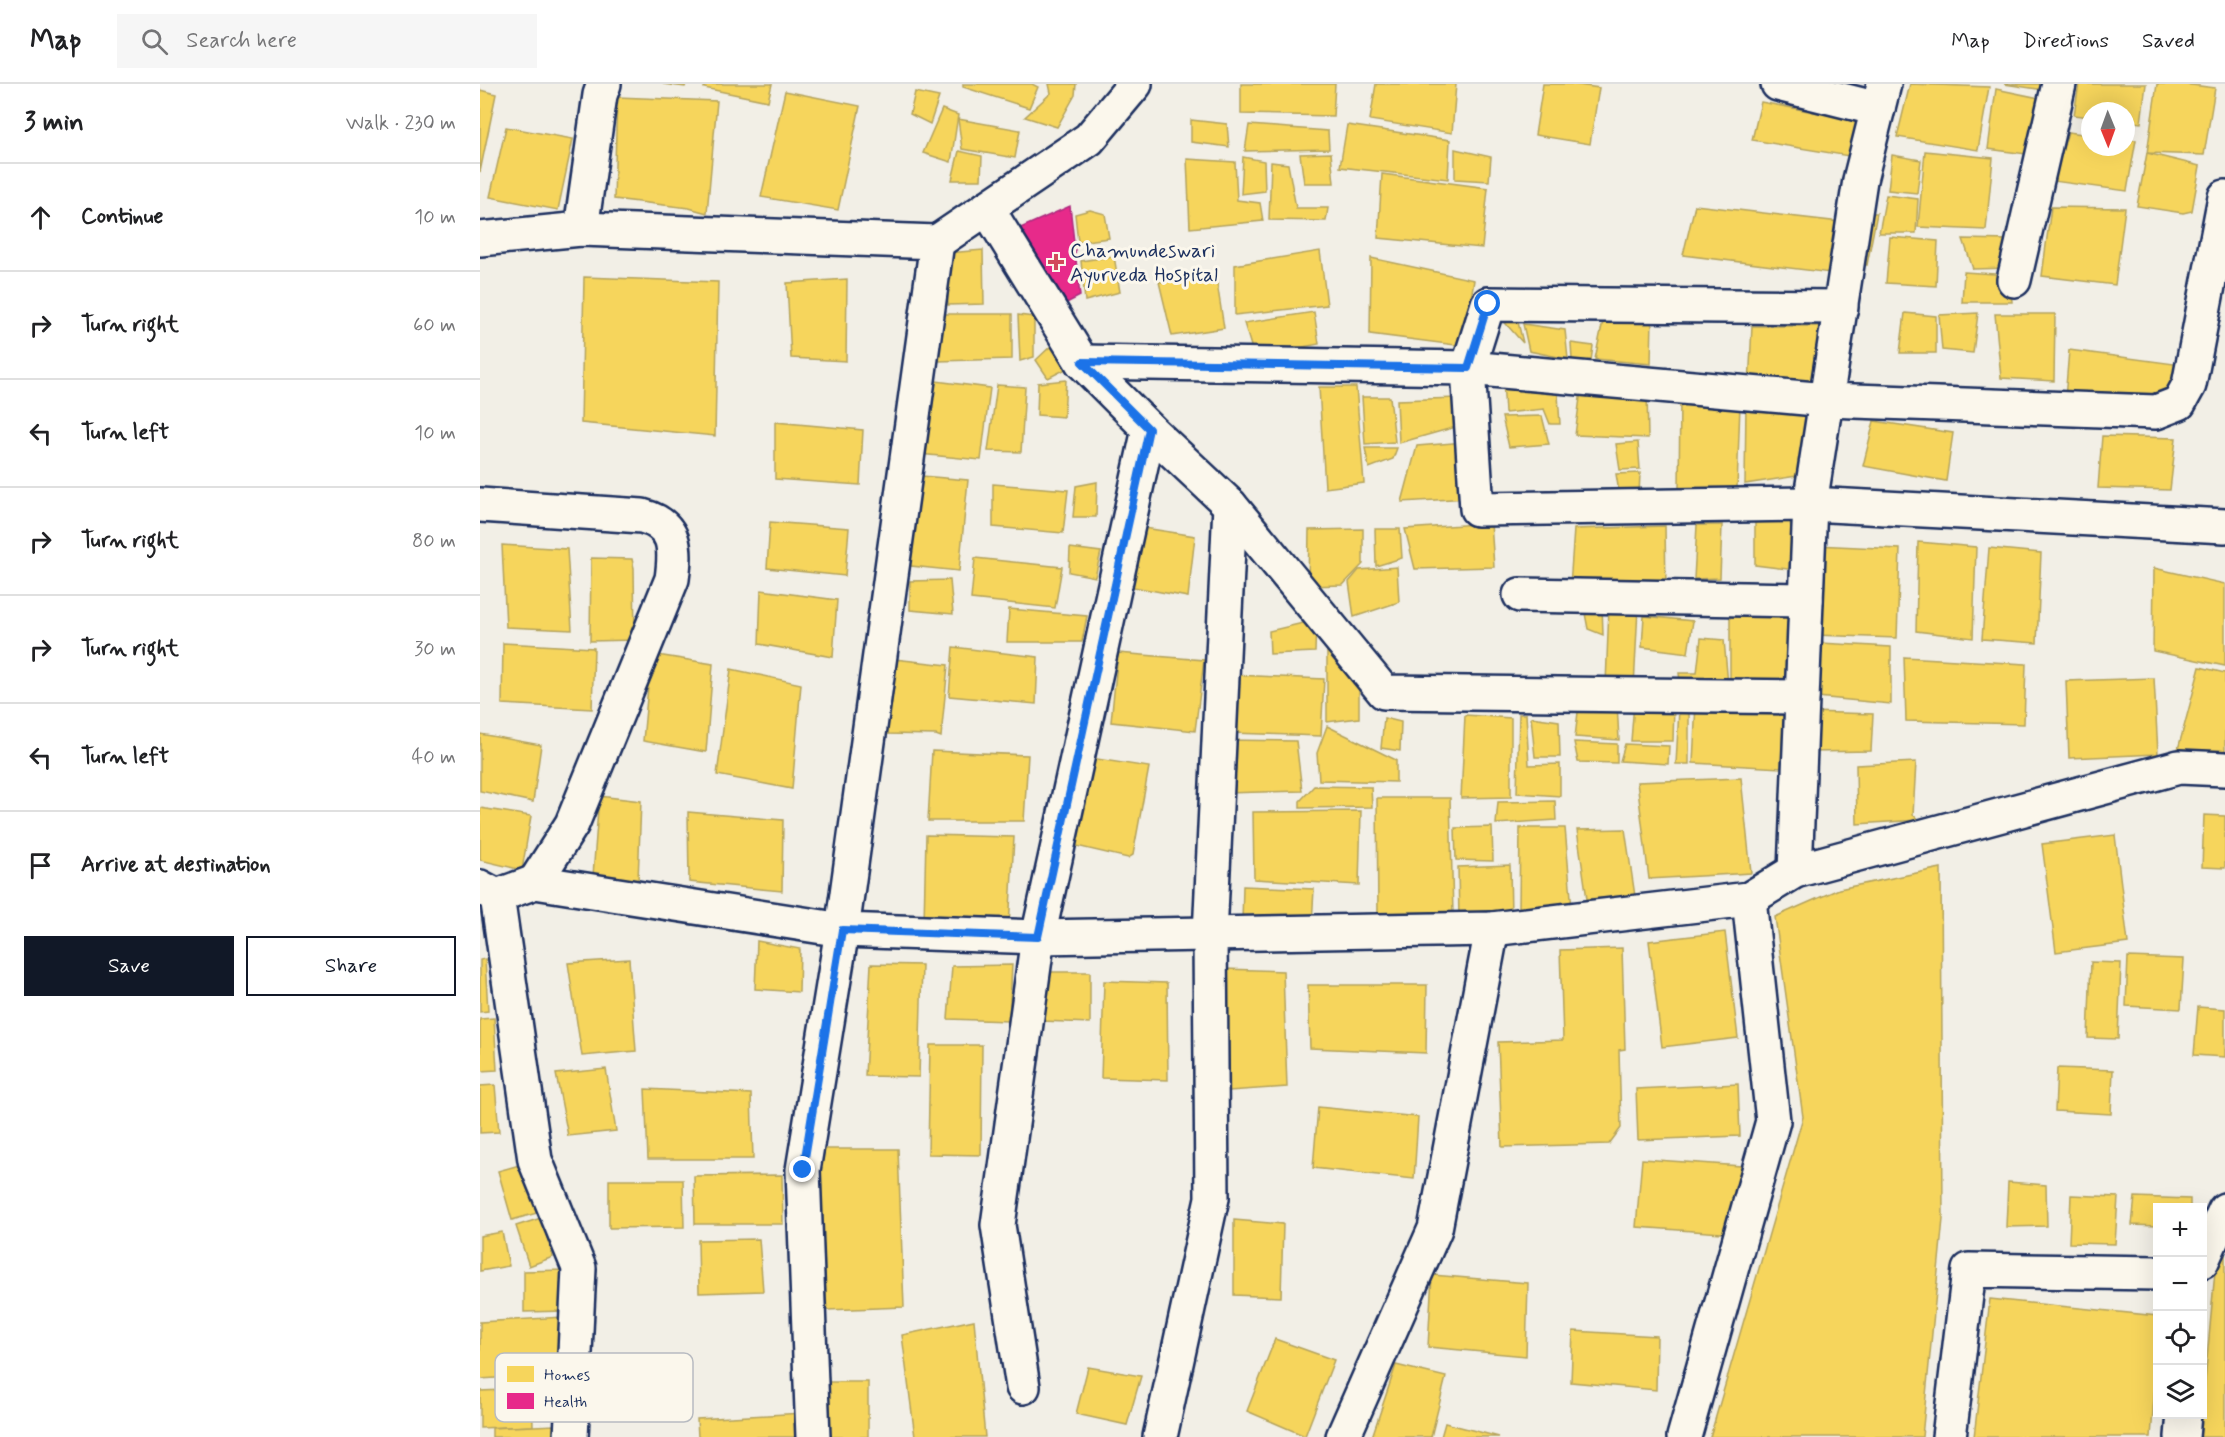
<!DOCTYPE html>
<html lang="en">
<head>
<meta charset="utf-8">
<style>
  :root { --surface:#fff; --page:#f6f6f6; --text:#202124; --muted:#757577; --line:#e0e0e0; --accent:#111827 }
  body { margin:0; font-family:Mynerve,sans-serif; background:var(--page); color:var(--text) }
  .controls { position:absolute; right:18px; bottom:18px; display:grid; overflow:hidden; border-radius:0px; box-shadow:0 6px 24px #0002 }
  .controls button { width:54px; height:54px; display:grid; place-items:center; padding:0; border:0; border-bottom:2px solid var(--line); background:var(--surface); color:var(--text); font:30px sans-serif }
  .compass { position:absolute; left:1601px; top:18px; width:54px; height:54px; border-radius:50%; background:var(--surface); box-shadow:0 6px 24px #0002; rotate:179deg }
  .stop { position:absolute; width:18px; height:18px; margin:-14px; border:4px solid #1a73e8; border-radius:50%; background:#fff }
  .stop.end { background:#1a73e8; border-color:#fff; box-shadow:0 2px 6px #0008 }
  .list { margin:0; padding:0; list-style:none }
  h2 { display:flex; justify-content:space-between; align-items:center; height:78px; margin:0; padding:0 24px; font-size:26px }
  h2 small { font-size:20px; font-weight:400; color:var(--muted) }
  .list li { display:grid; grid-template-columns:39px 1fr auto; gap:18px; align-items:center; box-sizing:border-box; height:108px; padding:0 24px; border-top:2px solid var(--line) }
  .list b { display:block; font-size:22px; white-space:nowrap }
  .list em { font-size:20px; font-style:normal; color:var(--muted) }
  .actions { display:flex; gap:12px; padding:18px 24px }
  .actions a { flex:1; padding:14px 0; border:2px solid var(--accent); border-radius:0px; text-align:center; font-size:21px; color:var(--accent) }
  .actions .main { background:var(--accent); color:#fff }
  .icon { flex:none; width:33px; height:33px; fill:none; stroke:currentColor; stroke-width:2; stroke-linecap:round; stroke-linejoin:round }
  .map { position:relative; flex:none; width:1745px; height:1353px; overflow:hidden }
  header { display:flex; align-items:center; gap:36px; box-sizing:border-box; height:84px; padding:0 30px; background:var(--surface); border-bottom:2px solid var(--line) }
  header strong { font-size:28px }
  nav { display:flex; gap:33px; margin-inline-start:auto; font-size:21px }
  .search { width:420px; height:54px; background:var(--page); display:flex; align-items:center; gap:15px; box-sizing:border-box; padding:0 21px; border-radius:0px; color:var(--muted); font-size:22px }
  main { display:flex }
  aside { flex:1; background:var(--surface) }
  .map>svg:first-child { display:block }
  .homes { fill:#f6d55c; stroke:#b4a35d; stroke-width:1.5 }
  .health { fill:#e7298a; stroke:#aa2b7d; stroke-width:1.5 }
  .lines { fill:none; stroke-linecap:round; stroke-linejoin:round }
  .minor-casing { stroke:#1b2f5e; stroke-width:38 }
  .tertiary-casing { stroke:#1b2f5e; stroke-width:38 }
  .minor { stroke:#fbf7ec; stroke-width:33 }
  .tertiary { stroke:#fbf7ec; stroke-width:33 }
  .route { stroke:#1a73e8; stroke-width:8 }
  .poi-dot { fill:#d1495b; stroke:#fbf7ec; stroke-width:2 }
  .labels { text-anchor:middle; stroke-width:6; stroke-linejoin:round; paint-order:stroke }
  .poi-label { font-size:21px; fill:#1b2f5e; stroke:#fbf7ec; text-anchor:start }
  .key { fill:#fbf7ec; stroke:#b8bbc1; stroke-width:1.5 }
  .key-label { font-size:16px; fill:#1b2f5e }
</style>
</head>
<body>
<header>
<strong>Map</strong>
<div class="search"><svg class="icon" aria-label="search" viewBox="0 0 24 24"><circle cx="10" cy="10" r="6"/><path d="M15 15l6 6"/></svg>Search here</div>
<nav><a>Map</a><a>Directions</a><a>Saved</a></nav>
</header>
<main>
<aside>
<h2>3 min<small>Walk · 230 m</small></h2>
<ul class="list">
<li><svg class="icon" aria-label="ahead" viewBox="0 0 24 24"><path d="M12 20V5M6 11l6-6 6 6"/></svg><div><b>Continue</b></div><em>10 m</em></li>
<li><svg class="icon" aria-label="right" viewBox="0 0 24 24"><path d="M7 20v-9h11M14 6l5 5-5 5"/></svg><div><b>Turn right</b></div><em>60 m</em></li>
<li><svg class="icon" aria-label="left" viewBox="0 0 24 24"><path d="M17 20v-9H6M10 6l-5 5 5 5"/></svg><div><b>Turn left</b></div><em>10 m</em></li>
<li><svg class="icon" aria-label="right" viewBox="0 0 24 24"><path d="M7 20v-9h11M14 6l5 5-5 5"/></svg><div><b>Turn right</b></div><em>80 m</em></li>
<li><svg class="icon" aria-label="right" viewBox="0 0 24 24"><path d="M7 20v-9h11M14 6l5 5-5 5"/></svg><div><b>Turn right</b></div><em>30 m</em></li>
<li><svg class="icon" aria-label="left" viewBox="0 0 24 24"><path d="M17 20v-9H6M10 6l-5 5 5 5"/></svg><div><b>Turn left</b></div><em>40 m</em></li>
<li><svg class="icon" aria-label="arrive" viewBox="0 0 24 24"><path d="M6 21V4h12l-3 4 3 4H6"/></svg><div><b>Arrive at destination</b></div></li>
</ul>
<div class="actions"><a class="main">Save</a><a>Share</a></div>
</aside>
<div class="map">
<svg width="1745" height="1353" viewBox="0 0 1745 1353">
  <rect width="100%" height="100%" fill="#f2efe6"/>
  <filter id="ink" filterUnits="userSpaceOnUse"><feTurbulence type="fractalNoise" baseFrequency=".0167" numOctaves="2"/><feDisplacementMap in="SourceGraphic" scale="12" xChannelSelector="R" yChannelSelector="G"/><feConvolveMatrix kernelMatrix="1 2 1 2 8 2 1 2 1" color-interpolation-filters="sRGB"/></filter>
  <g filter="url(#ink)">
    <g class="homes">
      <polygon points="183,0 206,0 205,3"/>
      <polygon points="225,0 292,0 288,17 224,4"/>
      <polygon points="483,0 552,0 558,3 549,24 483,3"/>
      <polygon points="569,0 596,0 595,11 577,43 545,33 571,9"/>
      <polygon points="761,0 855,0 853,32 761,30"/>
      <polygon points="896,0 976,0 972,49 890,36"/>
      <polygon points="1063,0 1092,0 1119,4 1110,60 1055,51"/>
      <polygon points="1430,0 1509,3 1498,66 1417,53"/>
      <polygon points="1524,0 1573,0 1571,7"/>
      <polygon points="1599,0 1666,0 1661,39 1646,37 1646,27 1610,27 1610,33 1594,31"/>
      <polygon points="1677,0 1704,0 1735,4 1724,71 1667,69"/>
      <polygon points="1516,5 1564,15 1554,71 1508,65"/>
      <polygon points="0,6 16,10 0,88"/>
      <polygon points="305,7 380,22 358,126 281,113"/>
      <polygon points="435,8 459,13 450,40 430,30"/>
      <polygon points="137,13 237,17 227,129 209,124 134,115"/>
      <polygon points="1281,18 1387,38 1381,74 1272,56"/>
      <polygon points="462,25 478,31 471,78 443,69"/>
      <polygon points="478,35 540,46 535,74 482,65"/>
      <polygon points="711,36 747,40 749,63 711,58"/>
      <polygon points="769,41 848,47 849,65 765,67"/>
      <polygon points="867,41 970,56 968,95 860,83"/>
      <polygon points="26,43 93,55 78,126 10,113"/>
      <polygon points="1588,48 1610,51 1610,63 1646,63 1646,55 1656,56 1647,107 1573,97"/>
      <polygon points="975,65 1011,73 1009,97 975,95"/>
      <polygon points="479,67 502,72 501,96 472,96"/>
      <polygon points="1445,67 1513,74 1506,146 1438,143"/>
      <polygon points="851,69 854,99 824,99 820,70"/>
      <polygon points="1667,69 1720,82 1712,127 1703,129 1657,122"/>
      <polygon points="1412,71 1441,76 1437,109 1408,106"/>
      <polygon points="763,73 784,77 785,107 761,110"/>
      <polygon points="707,75 755,78 757,116 780,119 783,137 710,144"/>
      <polygon points="791,78 808,80 816,124 848,124 846,137 789,136"/>
      <polygon points="902,90 1008,104 1002,164 898,154"/>
      <polygon points="1406,111 1438,115 1436,149 1399,149"/>
      <polygon points="1215,121 1360,138 1351,189 1203,171"/>
      <polygon points="1571,123 1645,124 1635,201 1562,192"/>
      <polygon points="610,126 625,130 629,154 598,158 595,130"/>
      <polygon points="1392,129 1397,129 1387,181 1382,180"/>
      <polygon points="1410,153 1458,157 1456,202 1406,199"/>
      <polygon points="1483,155 1529,156 1529,184 1493,185"/>
      <polygon points="503,166 504,220 468,221 468,169"/>
      <polygon points="840,167 847,221 755,231 755,181"/>
      <polygon points="634,172 640,208 605,217 601,177"/>
      <polygon points="891,174 994,196 983,262 890,250"/>
      <polygon points="1484,188 1530,191 1532,218 1482,218"/>
      <polygon points="736,192 744,244 692,252 679,198"/>
      <polygon points="104,193 238,198 235,352 101,339"/>
      <polygon points="367,195 366,277 311,274 307,199"/>
      <polygon points="1011,223 1079,231 1078,238 1038,238 1043,259"/>
      <polygon points="834,228 839,260 774,272 764,239"/>
      <polygon points="1425,229 1456,232 1456,269 1420,269"/>
      <polygon points="1498,229 1493,269 1462,266 1459,231"/>
      <polygon points="458,230 532,230 532,275 458,277"/>
      <polygon points="1515,230 1575,230 1574,297 1521,294"/>
      <polygon points="538,231 554,233 554,273 540,277"/>
      <polygon points="1124,232 1172,234 1171,280 1115,275"/>
      <polygon points="1043,240 1085,246 1088,275 1049,267"/>
      <polygon points="1272,242 1342,242 1340,302 1269,302"/>
      <polygon points="1091,259 1113,262 1111,277 1092,276"/>
      <polygon points="573,260 588,284 568,294 556,276"/>
      <polygon points="1589,266 1702,281 1689,313 1585,315"/>
      <polygon points="448,296 510,304 501,376 439,370"/>
      <polygon points="586,296 584,333 557,331 558,299"/>
      <polygon points="1023,296 1077,296 1080,340 1070,340 1064,325 1025,329"/>
      <polygon points="1102,299 1167,307 1168,354 1095,351"/>
      <polygon points="517,301 545,303 541,368 508,367"/>
      <polygon points="839,303 876,303 884,399 845,404"/>
      <polygon points="882,313 910,313 915,358 885,360"/>
      <polygon points="978,314 983,341 919,359 917,316"/>
      <polygon points="1200,316 1260,321 1257,404 1199,405"/>
      <polygon points="1266,320 1326,326 1323,391 1265,400"/>
      <polygon points="1062,332 1069,360 1029,363 1022,333"/>
      <polygon points="1394,337 1473,349 1466,397 1383,382"/>
      <polygon points="295,338 383,346 380,401 295,395"/>
      <polygon points="1622,352 1696,354 1690,406 1618,404"/>
      <polygon points="985,358 989,414 922,418 937,362"/>
      <polygon points="1158,358 1160,385 1140,386 1136,360"/>
      <polygon points="885,364 917,364 913,375 889,384"/>
      <polygon points="1160,389 1159,411 1139,408 1136,390"/>
      <polygon points="430,391 488,396 479,487 421,481"/>
      <polygon points="617,398 616,433 593,433 596,402"/>
      <polygon points="513,400 588,406 583,449 513,443"/>
      <polygon points="1275,437 1310,437 1316,486 1275,481"/>
      <polygon points="290,438 369,444 365,492 287,484"/>
      <polygon points="1011,439 1014,483 935,485 925,445"/>
      <polygon points="1217,441 1242,441 1240,494 1214,495"/>
      <polygon points="1185,442 1186,504 1090,502 1094,445"/>
      <polygon points="658,443 715,452 708,513 648,502"/>
      <polygon points="883,445 883,480 863,501 828,502 829,446"/>
      <polygon points="895,445 920,445 922,474 896,482"/>
      <polygon points="1438,458 1496,463 1493,554 1436,547"/>
      <polygon points="22,461 87,465 92,546 26,543"/>
      <polygon points="1335,461 1420,465 1417,554 1334,551"/>
      <polygon points="590,464 621,468 615,493 589,488"/>
      <polygon points="1509,464 1561,469 1557,559 1502,555"/>
      <polygon points="111,474 152,475 154,484 155,556 110,557"/>
      <polygon points="495,474 582,483 575,524 491,515"/>
      <polygon points="917,483 919,518 874,533 869,498 879,486"/>
      <polygon points="1674,484 1745,500 1745,582 1673,567"/>
      <polygon points="470,496 473,530 430,526 430,497"/>
      <polygon points="281,506 357,516 353,573 279,560"/>
      <polygon points="1103,519 1122,519 1123,551 1108,545"/>
      <polygon points="1129,523 1158,524 1154,603 1126,600"/>
      <polygon points="529,525 607,532 602,558 527,558"/>
      <polygon points="1164,532 1213,537 1208,569 1162,563"/>
      <polygon points="1311,532 1311,598 1250,595 1250,533"/>
      <polygon points="836,536 835,568 790,570 789,547"/>
      <polygon points="1221,554 1244,556 1248,600 1201,607 1199,589 1217,589"/>
      <polygon points="23,559 114,564 112,625 22,620"/>
      <polygon points="1340,559 1411,563 1411,620 1337,613"/>
      <polygon points="473,563 558,573 556,620 469,612"/>
      <polygon points="847,568 866,570 879,587 879,634 847,638"/>
      <polygon points="638,569 724,576 715,647 631,638"/>
      <polygon points="171,570 233,580 226,668 163,657"/>
      <polygon points="1424,573 1546,580 1544,640 1426,637"/>
      <polygon points="414,575 468,581 461,653 456,651 407,650"/>
      <polygon points="1720,583 1745,589 1745,673 1697,669"/>
      <polygon points="251,585 321,600 312,705 237,691"/>
      <polygon points="753,591 844,595 841,652 750,649"/>
      <polygon points="1674,594 1678,670 1589,674 1586,597"/>
      <polygon points="1137,619 1139,656 1095,653 1099,620"/>
      <polygon points="1154,619 1194,622 1193,657 1151,657"/>
      <polygon points="1216,619 1304,623 1301,684 1213,679"/>
      <polygon points="1209,624 1209,680 1196,680 1199,625"/>
      <polygon points="1331,628 1393,630 1391,667 1331,668"/>
      <polygon points="1039,630 1046,630 1049,681 1080,680 1080,712 1037,709"/>
      <polygon points="985,631 1031,634 1031,713 981,714"/>
      <polygon points="1051,633 1079,637 1080,673 1055,673"/>
      <polygon points="904,634 921,638 920,667 901,664"/>
      <polygon points="847,642 916,676 916,698 839,696 837,669"/>
      <polygon points="0,650 61,661 53,718 0,707"/>
      <polygon points="746,656 816,657 822,707 746,709"/>
      <polygon points="1094,658 1137,660 1137,679 1098,678"/>
      <polygon points="1145,660 1189,662 1188,680 1140,677"/>
      <polygon points="452,667 548,671 544,737 448,737"/>
      <polygon points="604,673 669,683 653,771 648,774 588,760"/>
      <polygon points="1436,678 1433,731 1439,736 1377,740 1376,681"/>
      <polygon points="1261,694 1271,789 1169,795 1157,698"/>
      <polygon points="834,702 891,703 892,723 820,724 820,717"/>
      <polygon points="119,712 161,717 158,797 113,792"/>
      <polygon points="897,714 970,714 973,830 898,830"/>
      <polygon points="1075,717 1076,736 1016,740 1018,718"/>
      <polygon points="0,724 51,732 42,786 0,776"/>
      <polygon points="881,727 879,801 774,795 773,728"/>
      <polygon points="208,728 303,736 302,807 209,798"/>
      <polygon points="1724,731 1745,732 1745,784 1722,783"/>
      <polygon points="1012,743 1013,777 976,776 975,744"/>
      <polygon points="1040,744 1085,744 1092,825 1039,825"/>
      <polygon points="1145,745 1155,812 1107,815 1097,746"/>
      <polygon points="446,751 534,753 529,843 444,839"/>
      <polygon points="1635,751 1648,859 1576,868 1562,760"/>
      <polygon points="1030,781 1031,832 979,835 978,783"/>
      <polygon points="1461,784 1463,1135 1442,1353 1230,1353 1323,1033 1295,833 1359,805"/>
      <polygon points="763,802 834,805 832,840 762,838"/>
      <polygon points="1245,848 1258,954 1182,963 1169,857"/>
      <polygon points="277,857 320,865 319,908 275,905"/>
      <polygon points="1142,864 1145,965 1139,966 1141,1044 1129,1060 1022,1063 1018,958 1083,956 1080,866"/>
      <polygon points="1648,873 1704,875 1701,925 1646,922"/>
      <polygon points="5,875 8,927 0,928 0,876"/>
      <polygon points="149,875 156,967 102,972 88,879"/>
      <polygon points="1611,878 1641,879 1638,955 1608,954"/>
      <polygon points="391,880 442,881 439,993 385,992"/>
      <polygon points="532,881 529,937 468,935 472,882"/>
      <polygon points="744,885 803,887 807,1003 749,1007"/>
      <polygon points="562,888 610,888 610,939 562,937"/>
      <polygon points="624,897 687,899 688,996 621,994"/>
      <polygon points="828,901 947,901 946,969 830,964"/>
      <polygon points="1718,923 1745,925 1745,973 1714,971"/>
      <polygon points="14,934 17,986 0,987 0,935"/>
      <polygon points="450,961 502,961 501,1071 448,1070"/>
      <polygon points="1577,984 1633,986 1631,1030 1575,1027"/>
      <polygon points="126,985 136,1047 88,1052 76,990"/>
      <polygon points="1258,1000 1260,1052 1158,1056 1156,1005"/>
      <polygon points="15,1001 19,1048 0,1049 0,1002"/>
      <polygon points="165,1005 271,1010 273,1075 168,1075"/>
      <polygon points="838,1023 938,1033 934,1095 833,1084"/>
      <polygon points="336,1065 418,1065 424,1223 347,1226"/>
      <polygon points="1162,1075 1261,1082 1256,1150 1156,1143"/>
      <polygon points="43,1080 57,1129 32,1136 18,1087"/>
      <polygon points="302,1091 303,1140 215,1140 214,1092"/>
      <polygon points="129,1096 203,1096 204,1143 129,1144"/>
      <polygon points="1528,1098 1566,1101 1567,1142 1526,1143"/>
      <polygon points="1591,1111 1638,1113 1635,1160 1589,1159"/>
      <polygon points="1655,1113 1710,1115 1710,1124 1678,1124 1678,1142 1652,1141"/>
      <polygon points="61,1134 73,1173 49,1182 36,1142"/>
      <polygon points="754,1136 803,1140 801,1213 754,1211"/>
      <polygon points="22,1148 29,1182 0,1187 0,1152"/>
      <polygon points="279,1155 283,1207 219,1209 218,1156"/>
      <polygon points="1745,1167 1745,1353 1720,1353 1735,1187"/>
      <polygon points="85,1186 86,1227 44,1228 44,1187"/>
      <polygon points="952,1191 1048,1199 1046,1272 948,1263"/>
      <polygon points="1510,1215 1678,1232 1678,1261 1671,1353 1494,1353"/>
      <polygon points="83,1233 87,1290 0,1295 0,1238"/>
      <polygon points="494,1236 505,1353 435,1353 422,1251"/>
      <polygon points="1093,1247 1177,1252 1176,1306 1091,1298"/>
      <polygon points="795,1255 854,1276 825,1352 767,1327"/>
      <polygon points="916,1281 966,1293 951,1353 892,1353"/>
      <polygon points="608,1283 661,1292 647,1341 596,1330"/>
      <polygon points="342,1298 388,1298 388,1353 340,1353"/>
      <polygon points="52,1305 53,1342 0,1344 0,1307"/>
      <polygon points="323,1329 325,1353 218,1353 217,1335"/>
      <polygon points="965,1339 1019,1353 961,1353"/>
      <polygon points="75,1341 75,1353 12,1353 12,1344"/>
    </g>
    <polygon class="health" points="590,122 600,212 573,226 527,150"/>
    <g class="lines">
      <g class="minor-casing">
        <g id="minor">
          <polyline points="1298,0 1398,25"/>
          <polyline points="507,124 602,278 669,345 750,421 904,608 1322,613"/>
          <polyline points="101,145 120,11 124,0"/>
          <polyline points="457,158 362,846 558,853 1012,845 1269,815 1315,787 1699,683 1745,685"/>
          <polyline points="1534,196 1579,0"/>
          <polyline points="1361,223 1008,220 988,284 997,425 1330,420 1745,442"/>
          <polyline points="602,278 988,284 1347,316 1676,328 1699,319 1709,301 1745,113"/>
          <path d="M0 421 162 432C197 441 196 465 192 495L92 740 55 798"/>
          <polyline points="1040,511 1326,516"/>
          <polyline points="1315,787 1330,420 1380,96 1404,0"/>
          <polyline points="0,803 17,812 55,798 362,846 323,1086 333,1353"/>
          <polyline points="17,812 55,1076 99,1184 91,1353"/>
          <polyline points="1722,1177 1745,1126"/>
          <polyline points="543,1303 518,1141 558,853 669,345"/>
          <polyline points="680,1353 732,1114 730,851 750,421"/>
          <polyline points="863,1353 955,1145 1012,845"/>
          <polyline points="1204,1353 1293,1037 1269,815"/>
          <polyline points="1469,1353 1489,1186 1678,1189"/>
          <polyline points="1702,1353 1704,1330"/>
        </g>
      </g>
      <g class="tertiary-casing">
        <polyline id="tertiary" points="0,155 101,145 457,158 609,55 655,0"/>
      </g>
      <use href="#minor" class="minor"/>
      <use href="#tertiary" class="tertiary"/>
    </g>
  </g>
  <g class="lines" filter="url(#ink)">
    <polyline class="route" points="323,1086 362,846 558,853 669,345 602,278 988,284 1008,220"/>
  </g>
  <path class="poi-dot" d="M573 169h6v6h6v6h-6v6h-6v-6h-6v-6h6z"/>
  <g class="labels">
    <g class="poi-label">
      <text x="590" y="173">Chamundeswari<tspan x="590" dy="24">Ayurveda Hospital</tspan></text>
    </g>
  </g>
  <rect x="15" y="1269" width="198" height="69" rx="9" class="key"/>
  <rect x="27" y="1282" width="27" height="16" fill="#f6d55c"/>
  <rect x="27" y="1309" width="27" height="16" fill="#e7298a"/>
  <g class="key-label">
    <text x="64" y="1296">Homes</text>
    <text x="64" y="1323">Health</text>
  </g>
</svg>
<div class="controls">
<button>+</button>
<button>−</button>
<button><svg class="icon" aria-label="locate" viewBox="0 0 24 24"><circle cx="12" cy="12" r="6"/><path d="M12 2v4M12 18v4M2 12h4M18 12h4"/></svg></button>
<button><svg class="icon" aria-label="layers" viewBox="0 0 24 24"><path d="M12 4l9 5-9 5-9-5zM3 14l9 5 9-5"/></svg></button>
</div>
<svg class="compass" viewBox="-18 -18 36 36"><path d="M0-13l5 13h-10z" fill="#e53935"/><path d="M0 13l5-13h-10z" fill="#757577"/></svg>
<div class="stop" style="left:1008px;top:220px"></div>
<div class="stop end" style="left:323px;top:1086px"></div>
</div>
</main>
</body>
</html>
